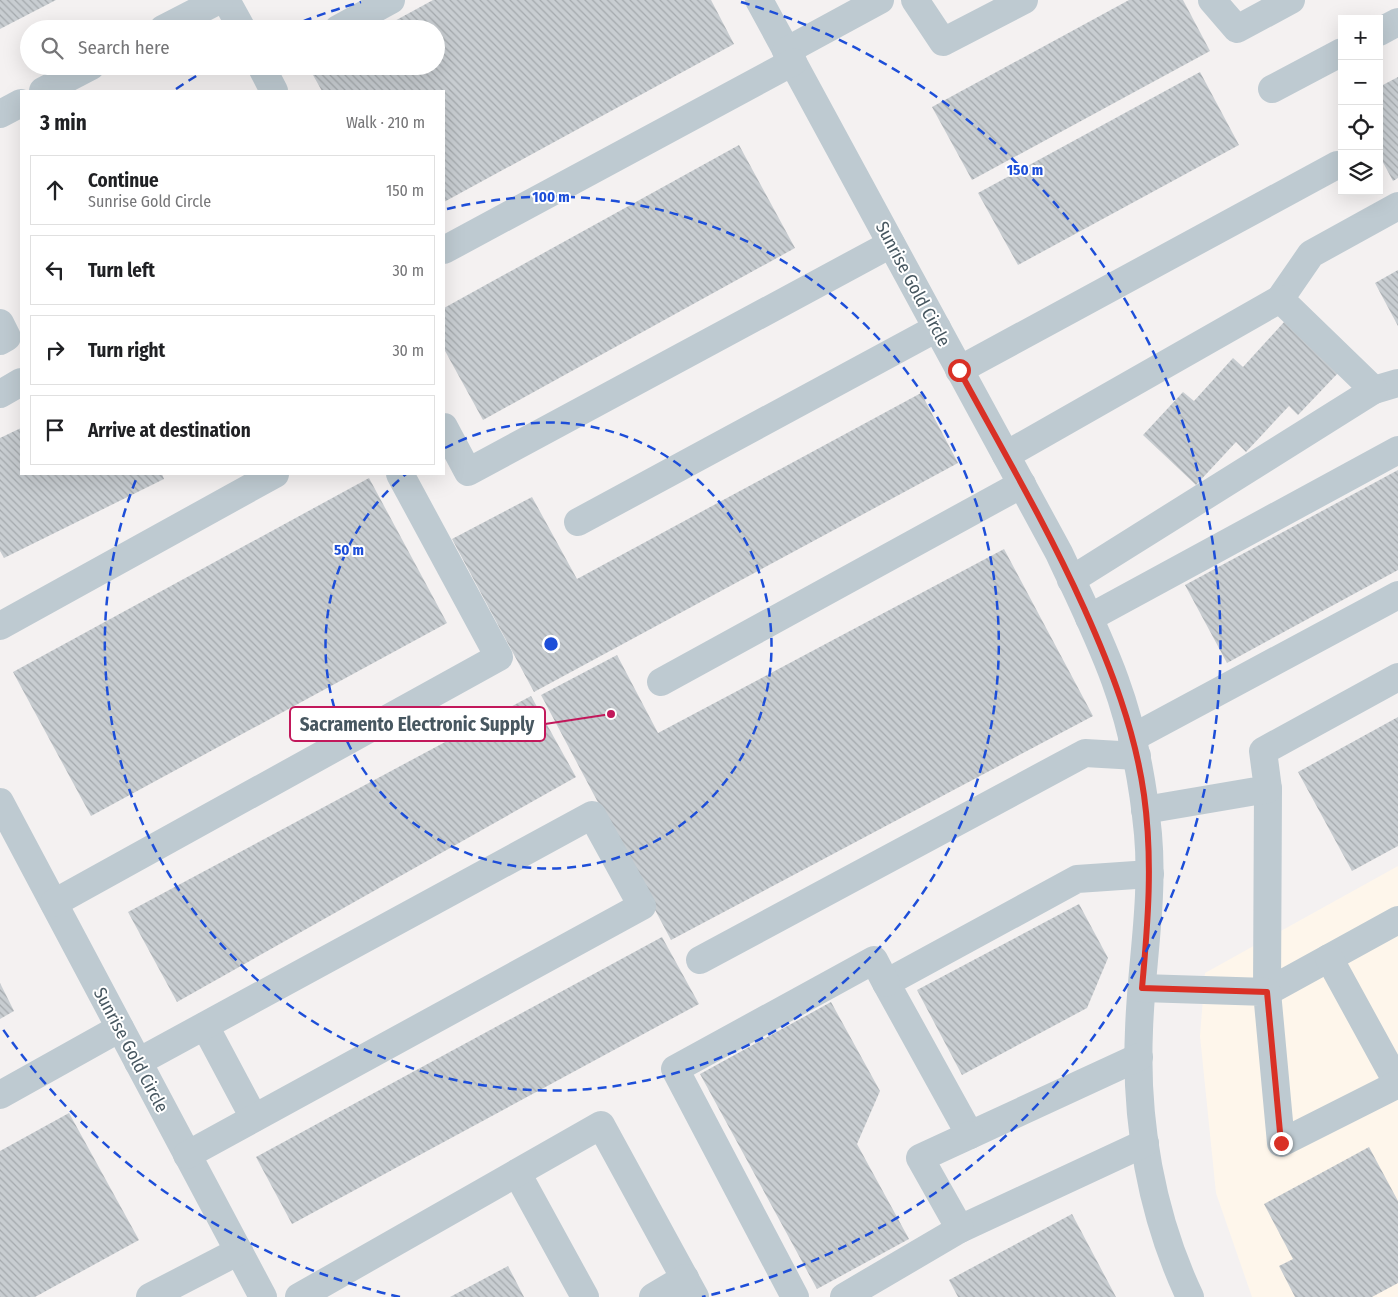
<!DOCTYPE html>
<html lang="en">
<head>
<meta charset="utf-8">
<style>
  :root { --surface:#fff; --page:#f6f6f6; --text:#202124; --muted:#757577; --line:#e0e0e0 }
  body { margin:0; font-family:"Fira Sans Condensed",sans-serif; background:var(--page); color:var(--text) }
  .controls { position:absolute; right:15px; top:15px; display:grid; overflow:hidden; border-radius:0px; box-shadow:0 5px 20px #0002 }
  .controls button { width:45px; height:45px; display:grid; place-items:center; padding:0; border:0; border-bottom:1px solid var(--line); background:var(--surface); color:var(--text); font:25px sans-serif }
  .stop { position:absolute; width:15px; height:15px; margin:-11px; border:4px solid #d93025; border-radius:50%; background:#fff }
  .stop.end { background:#d93025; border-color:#fff; box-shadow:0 1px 5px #0008 }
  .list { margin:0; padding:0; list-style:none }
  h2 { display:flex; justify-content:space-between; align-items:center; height:65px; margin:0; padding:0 20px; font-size:21px }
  h2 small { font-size:16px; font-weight:400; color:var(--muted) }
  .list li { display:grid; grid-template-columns:32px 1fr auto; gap:15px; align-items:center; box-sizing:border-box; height:70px; margin:0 10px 10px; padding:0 10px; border:1px solid var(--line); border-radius:0px }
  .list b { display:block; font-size:19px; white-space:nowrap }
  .list p { margin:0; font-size:16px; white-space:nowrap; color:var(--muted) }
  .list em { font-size:16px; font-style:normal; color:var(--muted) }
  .icon { flex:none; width:28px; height:28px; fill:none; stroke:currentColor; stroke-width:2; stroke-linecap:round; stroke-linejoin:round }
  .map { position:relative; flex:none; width:1398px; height:1297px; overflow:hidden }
  .search { position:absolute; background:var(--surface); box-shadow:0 5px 20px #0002; left:20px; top:20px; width:425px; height:55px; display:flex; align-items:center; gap:12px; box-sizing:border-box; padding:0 18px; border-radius:28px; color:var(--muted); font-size:19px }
  .panel { position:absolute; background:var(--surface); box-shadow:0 5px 20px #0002; left:20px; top:90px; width:425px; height:385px; border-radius:0px }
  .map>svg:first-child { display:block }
  .commercial { fill:#fef6eb }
  .building { fill:url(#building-back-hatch) }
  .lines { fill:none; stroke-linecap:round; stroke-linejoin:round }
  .minor { stroke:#becad1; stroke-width:28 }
  .route { stroke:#d93025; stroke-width:6 }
  .ring { fill:none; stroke:#1d4ed8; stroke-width:2.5; stroke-dasharray:9 6 }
  .labels { text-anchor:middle; stroke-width:4; stroke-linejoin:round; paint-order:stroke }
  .street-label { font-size:18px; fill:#475760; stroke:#fff }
  .centre { fill:#1d4ed8; stroke:#fff; stroke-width:2.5 }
  .ring-label { font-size:15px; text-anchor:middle; font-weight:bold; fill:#1d4ed8; stroke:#fff; stroke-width:4; stroke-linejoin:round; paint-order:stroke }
  .leader { fill:none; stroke:#c2185b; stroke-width:2 }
  .callout-dot { fill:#c2185b; stroke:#fff; stroke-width:2 }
  .callout { fill:#fff; stroke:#c2185b; stroke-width:2 }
  .callout-label { font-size:19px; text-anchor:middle; font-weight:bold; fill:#475760 }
</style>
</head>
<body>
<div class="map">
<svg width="1398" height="1297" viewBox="0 0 1398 1297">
  <defs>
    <pattern id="building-back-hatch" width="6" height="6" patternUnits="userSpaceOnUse" patternTransform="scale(1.25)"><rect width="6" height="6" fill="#c8cdd1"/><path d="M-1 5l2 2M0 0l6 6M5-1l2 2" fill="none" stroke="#a4a9ad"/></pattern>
  </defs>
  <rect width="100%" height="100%" fill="#f4f1f1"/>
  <polygon class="commercial" points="1398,866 1398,1297 1252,1297 1216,1193 1200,1036 1205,973"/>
  <g class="building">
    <polygon points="0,0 56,0 0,29"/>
    <polygon points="433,0 711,0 734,44 444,202 444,91 322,91 309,68 311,66 436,66 436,29 380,29"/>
    <polygon points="1129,0 1183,0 1210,51 972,180 932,107"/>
    <polygon points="1200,72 1239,145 1018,265 978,193"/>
    <polygon points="1398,77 1398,178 1393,181 1379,155 1379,87"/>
    <polygon points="739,145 795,248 483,420 444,349 444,308"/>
    <polygon points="1398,270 1398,326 1375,283"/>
    <polygon points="1285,321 1339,372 1298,415 1289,406 1246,452 1236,442 1196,485 1143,435 1183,392 1194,401 1233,358 1243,367"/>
    <polygon points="921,393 958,463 534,692 452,539 532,497 577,579"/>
    <polygon points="21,428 21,474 162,474 164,479 4,558 0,551 0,438"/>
    <polygon points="1398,470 1398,570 1227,663 1185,585"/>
    <polygon points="369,478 447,623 91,816 13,672"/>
    <polygon points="1004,549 1093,716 671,940 541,695 617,655 658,733"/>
    <polygon points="531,696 576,777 177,1002 128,912"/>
    <polygon points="1398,717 1398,846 1352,871 1298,772"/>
    <polygon points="1079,904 1108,958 1087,1008 962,1075 917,990"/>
    <polygon points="662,937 699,1004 292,1224 256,1157"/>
    <polygon points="0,983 14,1011 0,1019"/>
    <polygon points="831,1002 880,1091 857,1144 909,1239 817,1289 700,1074"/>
    <polygon points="69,1113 139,1240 35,1297 0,1297 0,1151"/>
    <polygon points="1369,1147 1398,1201 1398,1283 1372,1297 1295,1297 1279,1266 1293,1259 1264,1204"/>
    <polygon points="1072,1214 1116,1297 958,1297 949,1280"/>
    <polygon points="508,1266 524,1297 450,1297"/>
  </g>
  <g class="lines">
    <g class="minor">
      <polyline points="226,0 242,29"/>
      <path d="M759 0 1059 553C1078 594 1099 636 1115 680 1133 729 1143 782 1148 834 1154 900 1141 965 1139 1030 1135 1121 1151 1215 1190 1297"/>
      <polyline points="915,0 943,42 1024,0"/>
      <polyline points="1212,0 1237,29 1291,0"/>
      <polyline points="163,29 219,0"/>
      <polyline points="338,29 391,0"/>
      <polyline points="1379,32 1398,22"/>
      <polyline points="786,51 880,0"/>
      <polyline points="261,66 274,91"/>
      <polyline points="1272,89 1342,52"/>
      <polyline points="43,91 91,66"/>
      <polyline points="0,114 21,103"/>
      <polyline points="444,250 793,62"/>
      <polyline points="1280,299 1311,254 1398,206"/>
      <polyline points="0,323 7,337 0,341"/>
      <polyline points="959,370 1337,165"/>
      <polyline points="1374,390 1398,383"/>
      <polyline points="0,394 21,382"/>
      <polyline points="444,427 468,472 891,244"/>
      <polyline points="1006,455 1280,299 1374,390 1071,580"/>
      <polyline points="578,522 937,328"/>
      <polyline points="1089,618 1398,450"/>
      <polyline points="0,626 275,474"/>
      <polyline points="661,682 1022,484"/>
      <polyline points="1132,738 1398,595"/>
      <polyline points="1268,789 1267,992 1398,920"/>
      <polyline points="0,802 263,1297"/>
      <polyline points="1145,810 1268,789 1263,751 1398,677"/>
      <polyline points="54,903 499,657 400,474"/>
      <polyline points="1329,958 1398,1084"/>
      <polyline points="700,960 1085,753 1137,756"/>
      <polyline points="1142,988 1267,992 1281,1143 1398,1084"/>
      <polyline points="205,1026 254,1118"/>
      <polyline points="1139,1057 970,1135 886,983 1077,879 1150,874"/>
      <polyline points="138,1062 592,815 642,906 187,1155"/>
      <polyline points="0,1095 120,1028"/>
      <polyline points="970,1135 920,1158 960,1229 1145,1143"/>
      <polyline points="517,1173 585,1297"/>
      <polyline points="150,1297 239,1251"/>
      <polyline points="299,1297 601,1125 695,1297"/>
      <polyline points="653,1297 685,1278"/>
      <polyline points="795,1297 675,1069 874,960 886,983"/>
      <polyline points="844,1297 960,1229"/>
    </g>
  </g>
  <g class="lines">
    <path class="route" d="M959 370C1002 449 1047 526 1084 608 1111 668 1135 730 1144 795 1153 860 1148 923 1142 988L1267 992 1281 1143"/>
  </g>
  <g class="ring">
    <path d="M445 448A223 223 0 1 1 406 474"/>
    <path d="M447 209A447 447 0 1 1 137 477"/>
    <path d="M400 1297A670 670 0 0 1 2 1028M176 89A670 670 0 0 1 211 67M289 27A670 670 0 0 1 361 2M741 2A670 670 0 0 1 702 1297"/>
  </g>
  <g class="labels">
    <g class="street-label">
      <text transform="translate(913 284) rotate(62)" y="6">Sunrise Gold Circle</text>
      <text transform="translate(131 1050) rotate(62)" y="6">Sunrise Gold Circle</text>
    </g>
  </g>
  <circle cx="551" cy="644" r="8" class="centre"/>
  <g class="ring-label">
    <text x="1025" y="175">150 m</text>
    <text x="551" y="202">100 m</text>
    <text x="349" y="555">50 m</text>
  </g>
  <path class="leader" d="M611 714L545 724"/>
  <circle class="callout-dot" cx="611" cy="714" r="5"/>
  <rect class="callout" x="290" y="707" width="255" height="34" rx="5"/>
  <g class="callout-label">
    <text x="417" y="731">Sacramento Electronic Supply</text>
  </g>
</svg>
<div class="controls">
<button>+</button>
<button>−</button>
<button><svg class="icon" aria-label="locate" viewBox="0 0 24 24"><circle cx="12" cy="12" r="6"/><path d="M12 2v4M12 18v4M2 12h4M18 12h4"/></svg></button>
<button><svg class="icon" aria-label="layers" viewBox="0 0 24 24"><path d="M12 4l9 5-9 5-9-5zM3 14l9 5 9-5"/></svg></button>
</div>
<div class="stop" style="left:959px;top:370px"></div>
<div class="stop end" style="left:1281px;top:1143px"></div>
<div class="search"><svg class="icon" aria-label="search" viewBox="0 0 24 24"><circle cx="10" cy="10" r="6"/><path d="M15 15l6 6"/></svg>Search here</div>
<section class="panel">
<h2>3 min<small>Walk · 210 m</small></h2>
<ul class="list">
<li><svg class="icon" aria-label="ahead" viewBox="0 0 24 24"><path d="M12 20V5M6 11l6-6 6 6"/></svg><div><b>Continue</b><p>Sunrise Gold Circle</p></div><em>150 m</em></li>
<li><svg class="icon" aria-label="left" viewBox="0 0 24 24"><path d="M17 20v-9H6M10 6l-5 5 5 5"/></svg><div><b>Turn left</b></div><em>30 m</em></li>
<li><svg class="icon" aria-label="right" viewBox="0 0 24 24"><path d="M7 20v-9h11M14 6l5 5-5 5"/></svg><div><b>Turn right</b></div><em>30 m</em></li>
<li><svg class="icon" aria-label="arrive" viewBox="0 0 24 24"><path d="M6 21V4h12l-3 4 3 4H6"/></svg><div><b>Arrive at destination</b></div></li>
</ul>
</section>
</div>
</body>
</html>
